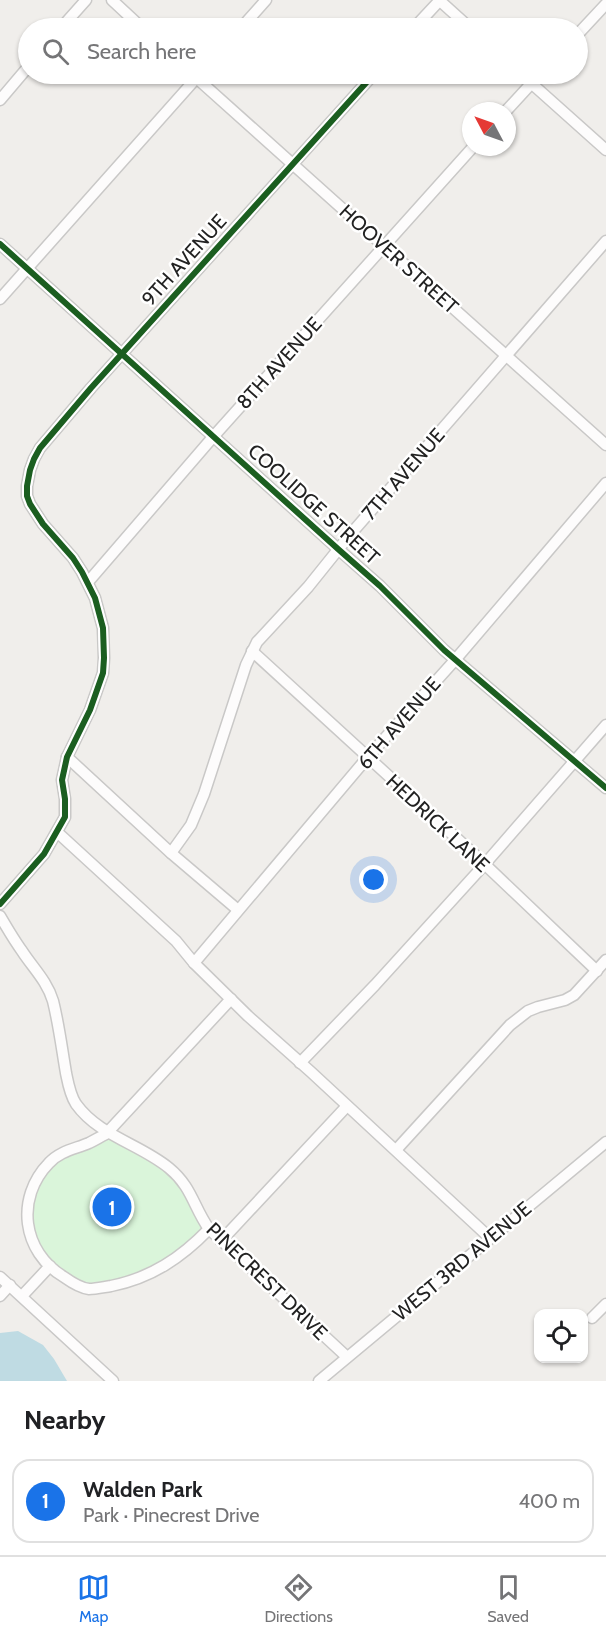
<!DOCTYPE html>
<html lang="en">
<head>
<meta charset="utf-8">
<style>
  :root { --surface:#fff; --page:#f2f2f2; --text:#202124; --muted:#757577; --line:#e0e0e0; --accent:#1a73e8 }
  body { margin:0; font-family:Cabin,sans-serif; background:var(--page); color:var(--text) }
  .controls { position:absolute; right:18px; bottom:18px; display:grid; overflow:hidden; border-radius:12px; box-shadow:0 2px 4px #0004 }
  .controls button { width:54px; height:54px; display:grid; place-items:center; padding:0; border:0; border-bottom:2px solid var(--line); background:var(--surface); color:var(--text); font:30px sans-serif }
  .compass { position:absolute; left:462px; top:102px; width:54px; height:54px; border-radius:50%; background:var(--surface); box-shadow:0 2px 4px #0004; rotate:311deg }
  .you { position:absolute; left:374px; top:880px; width:21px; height:21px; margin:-15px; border:4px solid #fff; border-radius:50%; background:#1a73e8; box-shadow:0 0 0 9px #1a73e833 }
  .badge { display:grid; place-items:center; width:39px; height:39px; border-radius:50%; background:var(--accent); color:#fff; font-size:20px; font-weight:700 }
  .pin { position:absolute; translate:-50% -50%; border:3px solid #fff; box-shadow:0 2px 6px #0006 }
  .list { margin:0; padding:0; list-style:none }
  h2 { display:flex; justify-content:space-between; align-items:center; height:78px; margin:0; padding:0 24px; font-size:26px }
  h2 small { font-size:20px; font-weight:400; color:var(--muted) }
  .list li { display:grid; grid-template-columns:39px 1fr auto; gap:18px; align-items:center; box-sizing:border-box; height:84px; margin:0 12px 12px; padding:0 12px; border:2px solid var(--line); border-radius:18px }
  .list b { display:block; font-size:22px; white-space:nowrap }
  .list p { margin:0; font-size:20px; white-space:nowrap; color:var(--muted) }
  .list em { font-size:20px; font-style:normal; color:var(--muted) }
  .icon { flex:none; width:33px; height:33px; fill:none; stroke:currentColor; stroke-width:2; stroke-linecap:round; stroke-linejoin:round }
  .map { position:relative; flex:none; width:606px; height:1381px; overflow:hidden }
  .search { position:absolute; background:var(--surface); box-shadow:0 2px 4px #0004; left:18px; right:18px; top:18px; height:66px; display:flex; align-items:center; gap:15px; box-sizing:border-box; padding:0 21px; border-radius:33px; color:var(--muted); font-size:22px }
  .sheet { height:174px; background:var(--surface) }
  nav { display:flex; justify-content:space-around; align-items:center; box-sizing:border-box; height:84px; border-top:2px solid var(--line); background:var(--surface); font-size:16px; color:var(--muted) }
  nav a { display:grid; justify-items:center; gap:3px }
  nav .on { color:var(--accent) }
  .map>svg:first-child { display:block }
  .park { fill:#daf5da }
  .water { fill:#bfdbe3 }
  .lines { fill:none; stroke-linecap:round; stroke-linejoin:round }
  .minor-casing { stroke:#c9c8c7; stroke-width:13 }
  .minor { stroke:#fdfcfc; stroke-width:10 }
  .cycleway-casing { stroke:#fff; stroke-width:10 }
  .cycleway { stroke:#1b5e20; stroke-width:6 }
  .labels { text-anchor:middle; stroke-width:5; stroke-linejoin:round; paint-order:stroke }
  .street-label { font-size:20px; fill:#222; stroke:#fff }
</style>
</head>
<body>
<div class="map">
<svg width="606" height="1381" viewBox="0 0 606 1381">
  <rect width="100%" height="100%" fill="#f0eeeb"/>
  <polygon class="park" points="106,1134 171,1170 208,1229 143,1277 85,1288 39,1252 27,1211 50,1161"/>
  <polygon class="water" points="18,1331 43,1345 54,1359 67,1381 0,1381 0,1333"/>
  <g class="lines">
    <g class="minor-casing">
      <g id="minor">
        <polyline points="112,0 142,28"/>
        <polyline points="439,0 470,28"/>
        <polyline points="61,28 86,0"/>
        <polyline points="241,28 266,0"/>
        <polyline points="414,28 440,0"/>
        <polyline points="578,34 606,4"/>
        <polyline points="192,74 606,445"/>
        <polyline points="521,74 606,150"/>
        <polyline points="0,100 28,67"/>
        <polyline points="506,111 540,74"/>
        <polyline points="0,244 338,549 380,586 444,650 606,788"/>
        <polyline points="0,299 200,74"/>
        <polyline points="88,582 213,437 473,147"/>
        <polyline points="252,651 475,855 597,971"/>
        <polyline points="67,757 171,853 238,910"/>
        <polyline points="57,832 176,941 194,963 248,1016 311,1072 490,1238"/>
        <polyline points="171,853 191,825 204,794 246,665 257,642 308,587 349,536 606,241"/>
        <polyline points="0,904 44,854 65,817 65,799 62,780 67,757 90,710 103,673 104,658 103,628 95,598 82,572 73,558 43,524 30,504 27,496 27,486 30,470 34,459 40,448 91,388 374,74"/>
        <path d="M0 916C7 928 14 940 22 951 33 968 47 981 53 1001 59 1025 62 1050 66 1073 68 1083 70 1095 76 1104 99 1136 140 1144 169 1168 192 1187 193 1206 209 1229L347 1357"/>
        <polyline points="194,963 367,758 455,660 606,483"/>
        <polyline points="300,1063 375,985 484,865 606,725"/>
        <polyline points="396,1150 510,1025 528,1011 538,1007 565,1000 574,995 606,960"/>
        <path d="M209 1229C181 1258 151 1278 111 1286 104 1287 96 1289 89 1289 80 1288 71 1282 64 1277 22 1252 15 1198 49 1163 60 1151 75 1149 89 1143 95 1140 100 1137 106 1134L231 999"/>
        <polyline points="221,1241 347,1106"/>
        <polyline points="0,1277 113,1381"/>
        <polyline points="0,1296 10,1285"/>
        <polyline points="22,1296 50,1266"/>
        <polyline points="592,1318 606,1304"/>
        <polyline points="319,1381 606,1142"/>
      </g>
    </g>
    <use href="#minor" class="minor"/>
    <g class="cycleway-casing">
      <g id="cycleway">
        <polyline points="0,244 338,549 380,586 444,650 606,788"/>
        <polyline points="0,904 44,854 65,817 65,799 62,780 67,757 90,710 103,673 104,658 103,628 95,598 82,572 73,558 43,524 30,504 27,496 27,486 30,470 34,459 40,448 91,388 374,74"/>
      </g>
    </g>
    <use href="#cycleway" class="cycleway"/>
  </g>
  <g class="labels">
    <g class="street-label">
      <text transform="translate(399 259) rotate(42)" y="7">HOOVER STREET</text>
      <text transform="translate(184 260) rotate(-48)" y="7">9TH AVENUE</text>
      <text transform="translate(279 363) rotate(-48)" y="7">8TH AVENUE</text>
      <text transform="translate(403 474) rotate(-49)" y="7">7TH AVENUE</text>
      <text transform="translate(314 504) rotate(42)" y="7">COOLIDGE STREET</text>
      <text transform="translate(399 723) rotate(-49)" y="7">6TH AVENUE</text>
      <text transform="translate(438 823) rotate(43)" y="7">HEDRICK LANE</text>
      <text transform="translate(462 1261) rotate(-40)" y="7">WEST 3RD AVENUE</text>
      <text transform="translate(267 1281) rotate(44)" y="7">PINECREST DRIVE</text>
    </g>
  </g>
</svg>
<div class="controls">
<button><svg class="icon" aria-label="locate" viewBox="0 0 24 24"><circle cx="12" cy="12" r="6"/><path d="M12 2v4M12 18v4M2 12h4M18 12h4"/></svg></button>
</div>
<svg class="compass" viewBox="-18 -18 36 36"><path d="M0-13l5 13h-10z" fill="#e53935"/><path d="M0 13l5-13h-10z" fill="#757577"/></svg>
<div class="you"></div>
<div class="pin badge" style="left:112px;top:1207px">1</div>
<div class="search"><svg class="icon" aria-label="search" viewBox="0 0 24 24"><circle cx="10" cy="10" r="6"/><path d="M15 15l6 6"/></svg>Search here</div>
</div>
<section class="sheet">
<h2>Nearby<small></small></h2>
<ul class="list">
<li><span class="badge">1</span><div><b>Walden Park</b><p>Park · Pinecrest Drive</p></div><em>400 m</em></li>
</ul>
</section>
<nav>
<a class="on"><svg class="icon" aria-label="map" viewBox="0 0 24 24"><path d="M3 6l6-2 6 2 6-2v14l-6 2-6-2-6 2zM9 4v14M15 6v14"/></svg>Map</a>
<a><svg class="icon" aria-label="directions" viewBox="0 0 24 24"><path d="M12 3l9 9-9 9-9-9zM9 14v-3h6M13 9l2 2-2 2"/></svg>Directions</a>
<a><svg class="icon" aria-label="saved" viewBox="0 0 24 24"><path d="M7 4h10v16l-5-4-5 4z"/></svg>Saved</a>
</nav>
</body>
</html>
